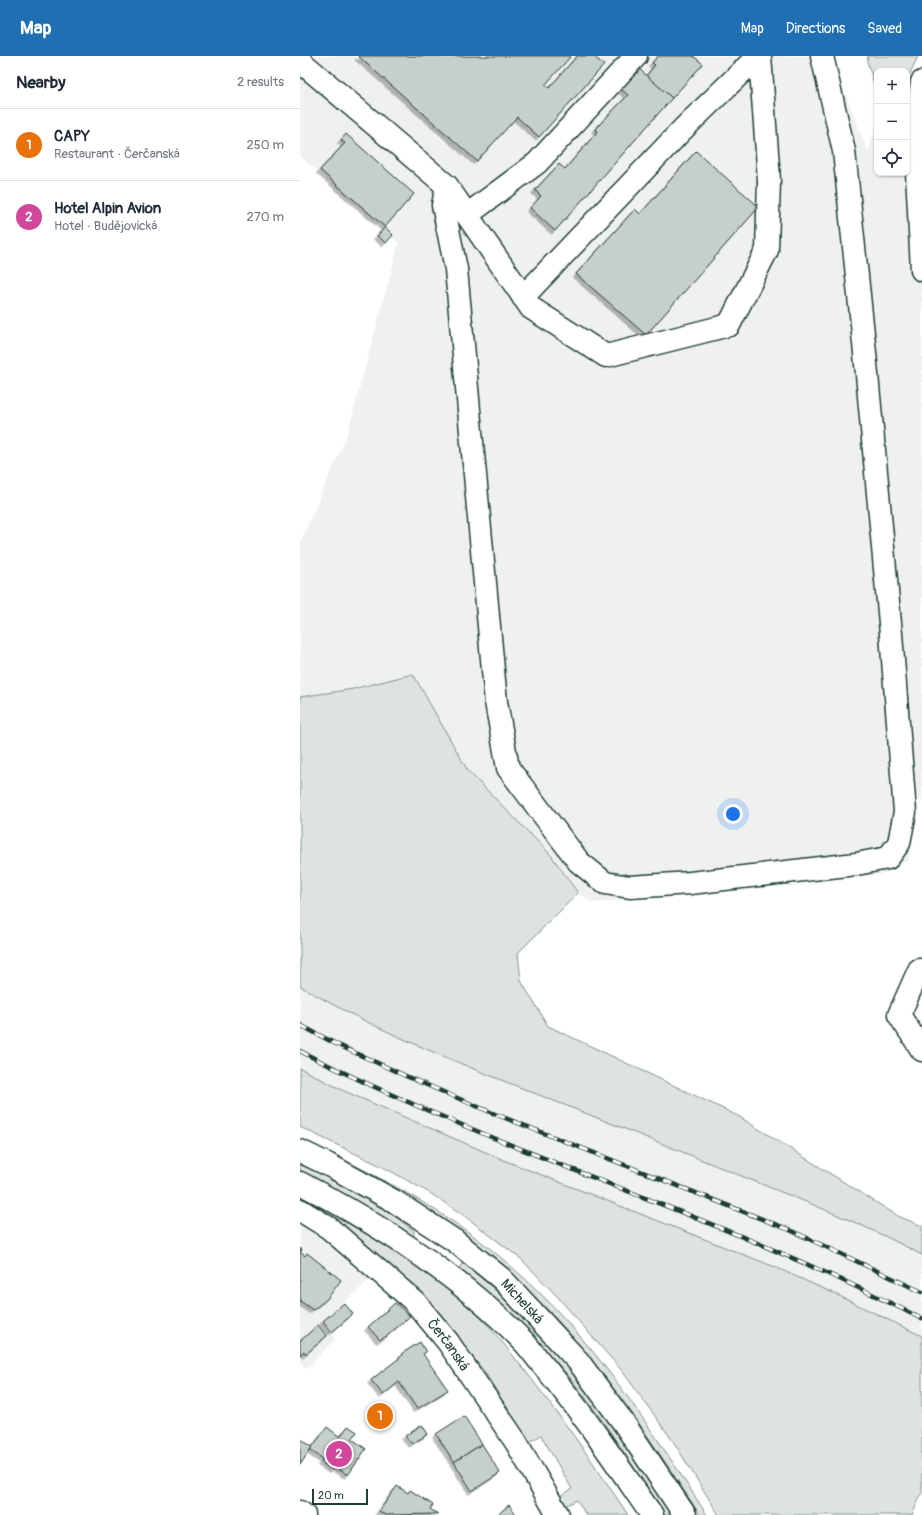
<!DOCTYPE html>
<html lang="en">
<head>
<meta charset="utf-8">
<style>
  :root { --surface:#fff; --page:#f6f6f7; --text:#1f2937; --muted:#747a83; --line:#e0e1e3; --accent:#1f6fb2 }
  body { margin:0; font-family:Pangolin,sans-serif; background:var(--page); color:var(--text) }
  .controls { position:absolute; right:12px; top:12px; display:grid; overflow:hidden; border-radius:8px; box-shadow:0 1px 3px #0004 }
  .controls button { width:36px; height:36px; display:grid; place-items:center; padding:0; border:0; border-bottom:1px solid var(--line); background:var(--surface); color:var(--text); font:20px sans-serif }
  .scale { position:absolute; left:12px; bottom:10px; width:56px; box-sizing:border-box; padding-left:4px; border:2px solid #1f3d34; border-top:0; font-size:11px; line-height:14px; white-space:nowrap; color:#1f3d34; -webkit-text-stroke:3px #fff; paint-order:stroke }
  .you { position:absolute; left:433px; top:758px; width:14px; height:14px; margin:-10px; border:3px solid #fff; border-radius:50%; background:#1a73e8; box-shadow:0 0 0 6px #1a73e833 }
  .badge { display:grid; place-items:center; width:26px; height:26px; border-radius:50%; background:var(--accent); color:#fff; font-size:13px; font-weight:700 }
  .pin { position:absolute; translate:-50% -50%; border:2px solid #fff; box-shadow:0 1px 4px #0006 }
  .list { margin:0; padding:0; list-style:none }
  h2 { display:flex; justify-content:space-between; align-items:center; height:52px; margin:0; padding:0 16px; font-size:17px }
  h2 small { font-size:13px; font-weight:400; color:var(--muted) }
  .list li { display:grid; grid-template-columns:26px 1fr auto; gap:12px; align-items:center; box-sizing:border-box; height:72px; padding:0 16px; border-top:1px solid var(--line) }
  .list b { display:block; font-size:15px; white-space:nowrap }
  .list p { margin:0; font-size:13px; white-space:nowrap; color:var(--muted) }
  .list em { font-size:13px; font-style:normal; color:var(--muted) }
  .icon { flex:none; width:22px; height:22px; fill:none; stroke:currentColor; stroke-width:2; stroke-linecap:round; stroke-linejoin:round }
  .map { position:relative; flex:none; width:622px; height:1459px; overflow:hidden }
  header { display:flex; align-items:center; gap:24px; box-sizing:border-box; height:56px; padding:0 20px; background:var(--accent); color:#fff }
  header strong { font-size:19px }
  nav { display:flex; gap:22px; margin-inline-start:auto; font-size:14px }
  main { display:flex }
  aside { flex:1; background:var(--surface) }
  .map>svg:first-child { display:block }
  .built { fill:#eef1f0 }
  .green { fill:#dee3e2; stroke:#7e908b }
  .building { fill:#c7cfcc; stroke:#1f3d34; filter:url(#shadow) }
  .lines { fill:none; stroke-linecap:round; stroke-linejoin:round }
  .minor-casing { stroke:#1f3d34; stroke-width:25 }
  .major-casing { stroke:#1f3d34; stroke-width:25 }
  .minor { stroke:#fff; stroke-width:22 }
  .major { stroke:#fff; stroke-width:22 }
  .rail-casing { stroke:#1f3d34; stroke-width:4.5 }
  .rail { stroke:#fff; stroke-width:3; stroke-dasharray:9; stroke-linecap:butt }
  .labels { text-anchor:middle; stroke-width:3.5; stroke-linejoin:round; paint-order:stroke }
  .street-label { font-size:14px; fill:#1f3d34; stroke:#fff }
</style>
</head>
<body>
<header>
<strong>Map</strong>
<nav><a>Map</a><a>Directions</a><a>Saved</a></nav>
</header>
<main>
<aside>
<h2>Nearby<small>2 results</small></h2>
<ul class="list">
<li><span class="badge" style="background:#e8710a">1</span><div><b>CAPY</b><p>Restaurant · Čerčanská</p></div><em>250 m</em></li>
<li><span class="badge" style="background:#d1479c">2</span><div><b>Hotel Alpin Avion</b><p>Hotel · Budějovická</p></div><em>270 m</em></li>
</ul>
</aside>
<div class="map">
<svg width="622" height="1459" viewBox="0 0 622 1459">
  <defs>
    <filter id="shadow"><feDropShadow dx="-3.5" dy="3.5" stdDeviation="0" flood-color="#0004"/></filter>
  </defs>
  <rect width="100%" height="100%" fill="#fff"/>
  <filter id="ink" filterUnits="userSpaceOnUse"><feTurbulence type="fractalNoise" baseFrequency=".025" numOctaves="2"/><feDisplacementMap in="SourceGraphic" scale="8" xChannelSelector="R" yChannelSelector="G"/><feConvolveMatrix kernelMatrix="1 2 1 2 8 2 1 2 1" color-interpolation-filters="sRGB"/></filter>
  <g filter="url(#ink)">
    <g class="built">
      <polygon points="0,0 533,0 535,11 568,96 577,68 577,117 607,117 607,32 622,24 622,747 614,735 609,804 584,818 293,847 278,837 250,798 168,715 113,618 53,633 0,641 0,487 47,379 99,187 0,100"/>
      <polygon points="0,930 91,977 199,1023 513,1149 594,1184 622,1199 622,1280 533,1237 475,1211 206,1105 42,1034 0,1012"/>
      <polygon points="0,1142 46,1166 43,1172 86,1206 71,1223 23,1265 32,1276 35,1283 6,1313 0,1306"/>
    </g>
    <g class="green">
      <polygon points="568,0 618,0 607,24 607,15 577,15 577,34 576,34 567,5"/>
      <path d="M113 618 168 715 250 798 278 837 218 897 221 925 248 970 438 1060 598 1160 622 1170V1199C572 1172 519 1151 466 1130 388 1098 308 1066 229 1035 151 1004 73 973 0 930V641L53 633Z"/>
      <polygon points="0,1012 42,1034 206,1105 475,1211 533,1237 622,1280 622,1436 612,1459 419,1459 373,1385 323,1316 256,1239 221,1203 166,1161 130,1137 85,1112 0,1071"/>
      <path d="M0 1107C39 1128 80 1147 114 1175V1180L111 1179 0 1117Z"/>
      <path d="M51 1109H54C112 1138 165 1169 213 1212 293 1282 350 1371 407 1459H400C339 1365 279 1274 193 1202 179 1190 162 1181 147 1172 115 1151 83 1130 51 1109Z"/>
      <path d="M46 1166C88 1190 130 1215 166 1248 189 1268 207 1292 226 1316 262 1362 296 1410 328 1459H286L277 1444 265 1450 260 1440 272 1433 241 1379 228 1387 186 1318 135 1253 86 1206 43 1172Z"/>
      <path d="M162 1208 166 1209C188 1228 211 1247 231 1268 287 1325 330 1393 374 1459H364C333 1411 303 1361 266 1317 233 1279 197 1246 160 1213V1210Z"/>
    </g>
    <g class="building">
      <polygon points="58,0 271,0 245,29 249,32 277,0 293,0 304,9 239,81 217,61 177,105"/>
      <polygon points="358,0 393,0 403,8 372,42 346,20 355,9 352,7"/>
      <polygon points="338,12 372,42 255,175 230,152 241,140 235,134 259,108 265,113 298,75 295,73 328,39 320,32"/>
      <polygon points="46,78 114,138 85,171 20,114 45,87 41,84"/>
      <polygon points="396,95 459,151 346,279 276,218 335,153 340,158"/>
      <polygon points="85,171 93,179 86,187 77,180"/>
      <polygon points="0,1192 2,1194 0,1196 5,1200 7,1197 41,1224 27,1243 13,1254 0,1245"/>
      <polygon points="44,1247 53,1258 32,1276 23,1265"/>
      <polygon points="95,1247 110,1260 87,1280 80,1284 68,1271"/>
      <polygon points="18,1269 27,1280 6,1298 4,1295 0,1299 0,1285"/>
      <polygon points="120,1286 126,1296 123,1298 148,1334 117,1353 99,1326 83,1339 71,1324 102,1300 101,1298"/>
      <polygon points="164,1360 182,1388 154,1406 136,1378"/>
      <polygon points="122,1369 128,1378 112,1388 105,1380"/>
      <polygon points="48,1370 57,1376 52,1383 66,1393 48,1419 35,1411 33,1414 21,1406 23,1403 10,1394 27,1371 40,1381"/>
      <polygon points="0,1382 12,1391 0,1409"/>
      <polygon points="182,1388 200,1417 172,1435 154,1406"/>
      <polygon points="97,1430 108,1437 110,1434 133,1449 130,1453 138,1458 85,1459 79,1455"/>
      <polygon points="209,1449 217,1459 197,1459"/>
    </g>
    <g class="lines">
      <g class="minor-casing">
        <g id="minor">
          <polyline points="0,5 147,130 143,149 156,213 196,646 208,712 279,806 305,827 330,831 390,827 556,808 588,802 599,787 605,756 591,578 565,297 544,95 522,0"/>
          <polyline points="622,26 617,59 617,116 622,214"/>
          <polyline points="147,130 231,252 306,300 429,269 467,194 469,124 460,0"/>
          <polyline points="167,159 237,107 336,0"/>
          <polyline points="223,241 383,73 458,0"/>
          <polyline points="622,914 619,914 599,959 622,994"/>
          <path id="s1" d="M0 1154 29 1172 115 1246 148 1286 216 1386 258 1459"/>
          <polyline points="0,1456 4,1459"/>
        </g>
      </g>
      <g class="major-casing">
        <g id="major">
          <path id="s2" d="M0 1095 29 1109 94 1145 155 1185 202 1223 278 1305 323 1366 385 1459"/>
          <path d="M0 1127C81 1169 160 1220 224 1286 232 1295 239 1305 247 1314 285 1360 318 1410 352 1459"/>
        </g>
      </g>
      <use href="#minor" class="minor"/>
      <use href="#major" class="major"/>
      <g class="rail-casing">
        <g id="rail">
          <polyline points="0,969 36,988 108,1021 195,1058 490,1174 622,1236"/>
          <path d="M0 995C202 1098 421 1159 622 1263"/>
        </g>
      </g>
      <use href="#rail" class="rail"/>
    </g>
  </g>
  <g class="labels">
    <g class="street-label">
      <text dy="5" stroke="none"><textPath href="#s2" startOffset="270">Michelská</textPath></text>
      <text dy="5" stroke="none"><textPath href="#s1" startOffset="202">Čerčanská</textPath></text>
    </g>
  </g>
</svg>
<div class="controls">
<button>+</button>
<button>−</button>
<button><svg class="icon" aria-label="locate" viewBox="0 0 24 24"><circle cx="12" cy="12" r="6"/><path d="M12 2v4M12 18v4M2 12h4M18 12h4"/></svg></button>
</div>
<div class="scale">20 m</div>
<div class="you"></div>
<div class="pin badge" style="left:80px;top:1360px;background:#e8710a">1</div>
<div class="pin badge" style="left:39px;top:1398px;background:#d1479c">2</div>
</div>
</main>
</body>
</html>
